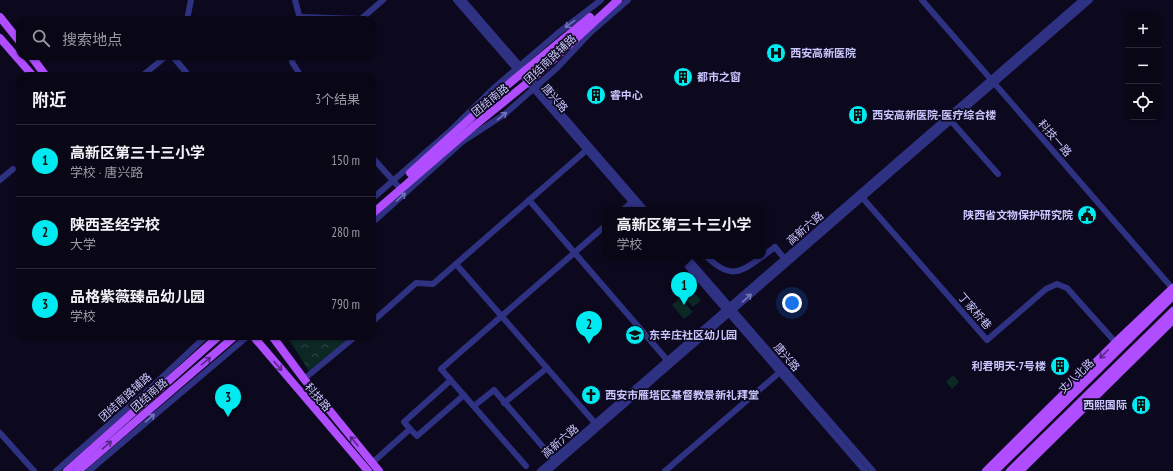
<!DOCTYPE html>
<html lang="zh">
<head>
<meta charset="utf-8">
<style>
  :root { --surface:#090716; --page:#12101f; --text:#f1f3f6; --muted:#9999a1; --line:#292835; --accent:#00eaf1 }
  body { margin:0; font-family:"PT Sans Narrow","Noto Sans SC",sans-serif; background:var(--page); color:var(--text) }
  .controls { position:absolute; right:12px; top:12px; display:grid; overflow:hidden; border-radius:8px; box-shadow:0 1px 3px #0004 }
  .controls button { width:36px; height:36px; display:grid; place-items:center; padding:0; border:0; border-bottom:1px solid var(--line); background:var(--surface); color:var(--text); font:20px sans-serif }
  .you { position:absolute; left:792px; top:303px; width:14px; height:14px; margin:-10px; border:3px solid #fff; border-radius:50%; background:#1a73e8; box-shadow:0 0 0 6px #1a73e833 }
  .badge { display:grid; place-items:center; width:26px; height:26px; border-radius:50%; background:var(--accent); color:#111; font-size:13px; font-weight:700 }
  .pin { position:absolute; translate:-50% -33px; filter:drop-shadow(0 1px 2px #0008) }
  .pin::after { content:''; position:absolute; top:21px; width:14px; height:12px; background:inherit; clip-path:polygon(0 0,100% 0,50% 100%) }
  .popup { position:absolute; left:602px; top:207px; width:164px; height:52px; box-sizing:border-box; display:grid; place-content:center; border-radius:8px; background:var(--surface); filter:drop-shadow(0 1px 3px #0005); font-size:13px; white-space:nowrap; color:var(--muted) }
  .popup b { font-size:15px; color:var(--text) }
  .popup::after { content:''; position:absolute; left:50%; top:100%; margin-left:-8px; border:8px solid transparent; border-top-color:var(--surface) }
  .list { margin:0; padding:0; list-style:none }
  h2 { display:flex; justify-content:space-between; align-items:center; height:52px; margin:0; padding:0 16px; font-size:17px }
  h2 small { font-size:13px; font-weight:400; color:var(--muted) }
  .list li { display:grid; grid-template-columns:26px 1fr auto; gap:12px; align-items:center; box-sizing:border-box; height:72px; padding:0 16px; border-top:1px solid var(--line) }
  .list b { display:block; font-size:15px; white-space:nowrap }
  .list p { margin:0; font-size:13px; white-space:nowrap; color:var(--muted) }
  .list em { font-size:13px; font-style:normal; color:var(--muted) }
  .icon { flex:none; width:22px; height:22px; fill:none; stroke:currentColor; stroke-width:2; stroke-linecap:round; stroke-linejoin:round }
  .map { position:relative; flex:none; width:1173px; height:471px; overflow:hidden }
  .search { position:absolute; background:var(--surface); box-shadow:0 1px 3px #0004; left:16px; top:16px; width:360px; height:44px; display:flex; align-items:center; gap:10px; box-sizing:border-box; padding:0 14px; border-radius:12px; color:var(--muted); font-size:15px }
  .panel { position:absolute; background:var(--surface); box-shadow:0 1px 3px #0004; left:16px; top:72px; width:360px; height:268px; border-radius:12px }
  .map>svg:first-child { display:block }
  .grass { fill:#0c2825 }
  .forest { fill:url(#forest-crowns) }
  .lines { fill:none; stroke-linecap:round; stroke-linejoin:round }
  .minor { stroke:#2f3182; stroke-width:6 }
  .major { stroke:#b04dff; stroke-width:8 }
  .oneway { stroke:#7474ba }
  .oneway2 { stroke:#562883 }
  .labels { text-anchor:middle; stroke-width:3.5; stroke-linejoin:round; paint-order:stroke }
  .poi-label { font-size:11px; font-weight:bold; fill:#c9c6ff; stroke:#0c091e; text-anchor:start }
  .street-label { font-size:11px; fill:#c9c6ff; stroke:#0c091e }
</style>
</head>
<body>
<div class="map">
<svg width="1173" height="471" viewBox="0 0 1173 471">
  <defs>
    <pattern id="forest-crowns" width="20" height="18" patternUnits="userSpaceOnUse"><rect width="20" height="18" fill="#0c2825"/><path d="M2 6a3 3 0 1 1 6 0M12 15a3 3 0 1 1 6 0" fill="none" stroke="#2e4646"/></pattern>
  </defs>
  <rect width="100%" height="100%" fill="#0c091e"/>
  <g class="grass">
    <polygon points="686,284 701,300 693,307 679,291"/>
    <polygon points="680,298 693,312 684,319 672,305"/>
    <polygon points="953,375 959,382 952,389 946,382"/>
  </g>
  <polygon class="forest" points="287,336 352,336 309,371"/>
  <g class="lines">
    <g class="minor">
      <polyline points="295,0 300,19"/>
      <polyline points="456,0 639,210"/>
      <polyline points="463,0 645,210"/>
      <polyline points="922,0 1173,289"/>
      <polyline points="301,17 361,19 383,0"/>
      <polyline points="187,20 191,0"/>
      <polyline points="293,56 292,62 301,76"/>
      <polyline points="175,59 189,76"/>
      <polyline points="142,76 164,58"/>
      <polyline points="951,121 998,174"/>
      <polyline points="372,157 397,185"/>
      <polyline points="20,163 20,162"/>
      <polyline points="0,180 13,169"/>
      <polyline points="860,195 987,340 1046,289 1057,284 1067,288 1117,344"/>
      <polyline points="372,199 450,131 495,87 558,33 601,0"/>
      <polyline points="529,200 668,361"/>
      <polyline points="623,210 634,200"/>
      <polyline points="372,223 462,142 505,114 557,68 591,32 628,0"/>
      <polyline points="679,256 865,471"/>
      <polyline points="686,256 873,471"/>
      <path d="M706 256C729 279 739 274 763 256"/>
      <polyline points="763,256 775,247 784,258"/>
      <polyline points="456,264 595,423"/>
      <polyline points="372,322 416,283 433,284 590,147"/>
      <polyline points="304,379 356,336"/>
      <polyline points="504,403 547,368"/>
      <polyline points="474,406 494,390 556,462"/>
      <polyline points="410,429 417,436 464,395"/>
      <polyline points="0,433 34,471"/>
      <polyline points="372,463 410,429 404,422 451,380"/>
      <polyline points="526,466 441,369 605,226"/>
      <polyline points="56,471 156,383 206,336"/>
      <polyline points="89,471 248,336"/>
      <polyline points="540,471 1082,0"/>
      <polyline points="548,471 1090,0"/>
      <polyline points="665,471 780,372"/>
    </g>
    <g class="major">
      <polyline points="0,17 20,42"/>
      <polyline points="0,38 33,76"/>
      <polyline points="31,56 46,76"/>
      <polyline points="410,173 505,87 590,17"/>
      <polyline points="372,214 474,126 532,79 618,0"/>
      <polyline points="253,336 368,471"/>
      <polyline points="272,336 304,379 379,471"/>
      <polyline points="67,471 219,336"/>
      <polyline points="78,471 235,336"/>
      <polyline points="986,471 1115,343 1173,288"/>
      <polyline points="995,471 1173,296"/>
      <polyline points="1010,471 1173,311"/>
      <polyline points="1020,471 1173,320"/>
    </g>
  </g>
  <defs><path id="oneway-shaft" d="M-6 0H5M1.5-3L5.5 0L1.5 3" fill="none" stroke-width="1.6" stroke-linecap="round" stroke-linejoin="round"/></defs>
  <g class="oneway">
    <use href="#oneway-shaft" transform="translate(570 24) rotate(144)"/>
    <use href="#oneway-shaft" transform="translate(502 116) rotate(-39)"/>
    <use href="#oneway-shaft" transform="translate(401 197) rotate(-42)"/>
    <use href="#oneway-shaft" transform="translate(747 298) rotate(-41)"/>
    <use href="#oneway-shaft" transform="translate(150 418) rotate(-41)"/>
  </g>
  <g class="oneway2">
    <use href="#oneway-shaft" transform="translate(1104 354) rotate(135)"/>
    <use href="#oneway-shaft" transform="translate(206 361) rotate(-40)"/>
    <use href="#oneway-shaft" transform="translate(278 366) rotate(50)"/>
    <use href="#oneway-shaft" transform="translate(354 441) rotate(-129)"/>
    <use href="#oneway-shaft" transform="translate(107 445) rotate(-41)"/>
  </g>
  <defs>
    <g id="hospital-disc" transform="scale(1)"><circle r="9.5" fill="#00eaf1" stroke="#0c091e"/><path d="M-5-5h3v3.5h4V-5h3V5h-3V1.5h-4V5h-3Z" fill="#111"/></g>
    <g id="building-disc" transform="scale(1)"><circle r="9.5" fill="#00eaf1" stroke="#0c091e"/><path d="M-4-6H4V6H1V3H-1V6H-4ZM-2.5-4.3h1.7v1.8h-1.7ZM.8-4.3h1.7v1.8H.8ZM-2.5-1h1.7V.8h-1.7ZM.8-1h1.7V.8H.8Z" fill="#111"/></g>
    <g id="civic-disc" transform="scale(1)"><circle r="9.5" fill="#00eaf1" stroke="#0c091e"/><path d="M-.6-6.5H3V-4.5H.6V-3L4-1V1h2V6H-6V1h2V-1L-.6-3ZM-1.2 2.5V6h2.4V2.5Z" fill="#111"/></g>
    <g id="school-disc" transform="scale(1)"><circle r="9.5" fill="#00eaf1" stroke="#0c091e"/><path d="M0-5L7-2L0 1L-7-2ZM-4 1L0 2.5L4 1V4Q0 6-4 4Z" fill="#111"/></g>
    <g id="church-disc" transform="scale(1)"><circle r="9.5" fill="#00eaf1" stroke="#0c091e"/><path d="M-1.2-6h2.4v3.5h3.3v2.4h-3.3V6h-2.4V-.1h-3.3v-2.4h3.3Z" fill="#111"/></g>
  </defs>
  <g fill-rule="evenodd">
    <use href="#hospital-disc" x="776" y="53"/>
    <use href="#building-disc" x="683" y="77"/>
    <use href="#building-disc" x="596" y="95"/>
    <use href="#building-disc" x="858" y="115"/>
    <use href="#civic-disc" x="1087" y="215"/>
    <use href="#school-disc" x="635" y="335"/>
    <use href="#building-disc" x="1060" y="366"/>
    <use href="#church-disc" x="591" y="395"/>
    <use href="#building-disc" x="1141" y="405"/>
  </g>
  <g class="labels">
    <g class="poi-label">
      <text x="790" y="57">西安高新医院</text>
      <text x="697" y="81">都市之窗</text>
      <text x="610" y="99">睿中心</text>
      <text x="872" y="119">西安高新医院-医疗综合楼</text>
      <text x="1073" y="219" text-anchor="end">陕西省文物保护研究院</text>
      <text x="649" y="339">东辛庄社区幼儿园</text>
      <text x="1046" y="370" text-anchor="end">利君明天-7号楼</text>
      <text x="605" y="399">西安市雁塔区基督教景新礼拜堂</text>
      <text x="1127" y="409" text-anchor="end">西熙国际</text>
    </g>
    <g class="street-label">
      <text transform="translate(550 59) rotate(-43)" y="4">团结南路辅路</text>
      <text transform="translate(555 98) rotate(49)" y="4">唐兴路</text>
      <text transform="translate(490 100) rotate(-39)" y="4">团结南路</text>
      <text transform="translate(1055 138) rotate(49)" y="4">科技一路</text>
      <text transform="translate(805 228) rotate(-41)" y="4">高新六路</text>
      <text transform="translate(975 311) rotate(49)" y="4">丁家桥巷</text>
      <text transform="translate(787 357) rotate(49)" y="4">唐兴路</text>
      <text transform="translate(1076 376) rotate(-44)" y="4">丈八北路</text>
      <text transform="translate(149 395) rotate(-41)" y="4">团结南路</text>
      <text transform="translate(125 397) rotate(-42)" y="4">团结南路辅路</text>
      <text transform="translate(318 397) rotate(49)" y="4">科技路</text>
      <text transform="translate(560 441) rotate(-41)" y="4">高新六路</text>
    </g>
  </g>
</svg>
<div class="controls">
<button>+</button>
<button>−</button>
<button><svg class="icon" aria-label="locate" viewBox="0 0 24 24"><circle cx="12" cy="12" r="6"/><path d="M12 2v4M12 18v4M2 12h4M18 12h4"/></svg></button>
</div>
<div class="you"></div>
<div class="pin badge" style="left:684px;top:305px">1</div>
<div class="popup"><b>高新区第三十三小学</b>学校</div>
<div class="pin badge" style="left:589px;top:344px">2</div>
<div class="pin badge" style="left:228px;top:417px">3</div>
<div class="search"><svg class="icon" aria-label="search" viewBox="0 0 24 24"><circle cx="10" cy="10" r="6"/><path d="M15 15l6 6"/></svg>搜索地点</div>
<section class="panel">
<h2>附近<small>3个结果</small></h2>
<ul class="list">
<li><span class="badge">1</span><div><b>高新区第三十三小学</b><p>学校 · 唐兴路</p></div><em>150 m</em></li>
<li><span class="badge">2</span><div><b>陕西圣经学校</b><p>大学</p></div><em>280 m</em></li>
<li><span class="badge">3</span><div><b>品格紫薇臻品幼儿园</b><p>学校</p></div><em>790 m</em></li>
</ul>
</section>
</div>
</body>
</html>
